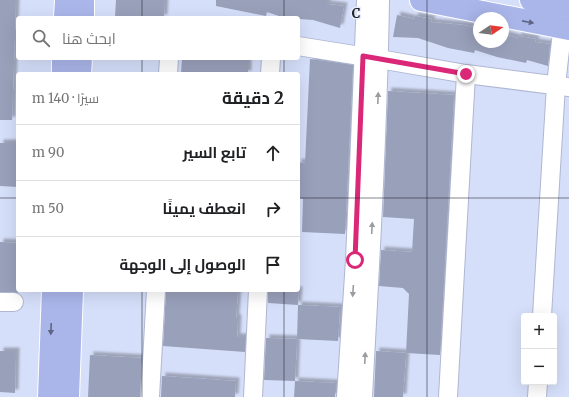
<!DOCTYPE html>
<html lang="ar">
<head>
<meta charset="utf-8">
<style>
  :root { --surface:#fff; --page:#f6f6f6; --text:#202124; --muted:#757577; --line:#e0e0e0 }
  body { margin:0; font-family:Merriweather,Cairo,serif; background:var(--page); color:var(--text); direction:rtl }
  .controls { position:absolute; right:12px; bottom:12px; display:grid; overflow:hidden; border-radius:4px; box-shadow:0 4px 16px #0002 }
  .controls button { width:36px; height:36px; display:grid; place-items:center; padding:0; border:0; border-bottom:1px solid var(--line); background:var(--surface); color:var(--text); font:20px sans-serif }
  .compass { position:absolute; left:473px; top:12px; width:36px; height:36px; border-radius:50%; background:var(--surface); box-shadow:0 4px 16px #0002; rotate:77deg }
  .stop { position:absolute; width:12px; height:12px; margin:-9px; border:3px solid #db2777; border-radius:50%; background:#fff }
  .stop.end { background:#db2777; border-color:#fff; box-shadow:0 1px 4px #0008 }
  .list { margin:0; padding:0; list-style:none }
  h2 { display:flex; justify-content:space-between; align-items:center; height:52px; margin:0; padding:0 16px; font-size:17px }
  h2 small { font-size:13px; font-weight:400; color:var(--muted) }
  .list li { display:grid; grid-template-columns:26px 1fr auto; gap:12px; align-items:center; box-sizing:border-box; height:56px; padding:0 16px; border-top:1px solid var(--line) }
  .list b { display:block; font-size:15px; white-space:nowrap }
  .list em { font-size:13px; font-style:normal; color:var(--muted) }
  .icon { flex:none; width:22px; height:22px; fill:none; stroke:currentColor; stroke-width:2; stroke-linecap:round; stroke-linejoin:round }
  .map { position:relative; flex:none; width:569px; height:397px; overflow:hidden; direction:ltr }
  .search { position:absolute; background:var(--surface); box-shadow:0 4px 16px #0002; left:16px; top:16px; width:284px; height:44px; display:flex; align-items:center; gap:10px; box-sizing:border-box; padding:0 14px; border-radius:4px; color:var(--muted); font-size:15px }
  .panel { position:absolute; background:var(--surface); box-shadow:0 4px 16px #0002; left:16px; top:72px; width:284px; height:220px; border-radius:4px; direction:rtl }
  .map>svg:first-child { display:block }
  .building { fill:#99a0ba; filter:url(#shadow) }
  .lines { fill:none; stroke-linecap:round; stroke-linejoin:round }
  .minor-casing { stroke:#afb7d2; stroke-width:20 }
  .major-casing { stroke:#fff; stroke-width:24 }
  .minor { stroke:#fff; stroke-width:18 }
  .major { stroke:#aab6ea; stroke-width:22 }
  .oneway { fill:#5e6582 }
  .oneway2 { fill:#9b9ca0 }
  .route { stroke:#db2777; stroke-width:5 }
  .grid { fill:none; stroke:#20232d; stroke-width:1; stroke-opacity:0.55 }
  .grid-label { font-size:13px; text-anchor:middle; font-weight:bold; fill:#20232d; stroke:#e7ecfd; stroke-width:3; stroke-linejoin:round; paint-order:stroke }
</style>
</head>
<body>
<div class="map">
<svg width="569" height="397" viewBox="0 0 569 397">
  <defs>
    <filter id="shadow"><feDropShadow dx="3.5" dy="-3.5" stdDeviation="1" flood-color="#0004"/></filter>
  </defs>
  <rect width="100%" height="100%" fill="#d6dffa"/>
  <g class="building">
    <polygon points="0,0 16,0 12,120 0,120"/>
    <polygon points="116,0 165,0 164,18 115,17"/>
    <polygon points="216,0 327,0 327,4 344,6 340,28 313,20 285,18 267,12 266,16 216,6"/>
    <polygon points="397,15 414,19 415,16 432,19 431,22 463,25 479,28 479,42 503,42 503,34 518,38 518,36 536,39 535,42 550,44 548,66 527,60 526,63 497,57 475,50 474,53 448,48 418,38 393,37"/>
    <polygon points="182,58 248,58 248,74 181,74"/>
    <polygon points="310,59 353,65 345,234 302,232 303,199 298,198 298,162 305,163"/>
    <polygon points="388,91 454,95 440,355 406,353 409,294 403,288 379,286 381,250 412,252 414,219 383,217"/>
    <polygon points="0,143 18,143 18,187 0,186"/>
    <polygon points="0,242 18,243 18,293 0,292"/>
    <polygon points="166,290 238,290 236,318 238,318 237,337 245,337 245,352 163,346"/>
    <polygon points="268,290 299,290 298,305 268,303"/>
    <polygon points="298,305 340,307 338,341 297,339"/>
    <polygon points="266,338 297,339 295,381 264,380"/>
    <polygon points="0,351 16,351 15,393 0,392"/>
    <polygon points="376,351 406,353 403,397 374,397"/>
    <polygon points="90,355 142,358 140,397 88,397"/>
    <polygon points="162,376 236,381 235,397 161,397"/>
    <polygon points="295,381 335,383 335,397 294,397"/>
  </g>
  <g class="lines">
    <g class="minor-casing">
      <g id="minor">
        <polyline points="298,46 379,59 466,74 569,87"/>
        <polyline points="168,74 169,58"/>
        <polyline points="270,74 271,58"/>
        <polyline points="0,302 14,302"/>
        <polyline points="542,316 556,85 564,15"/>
        <polyline points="150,397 156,290"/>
        <polyline points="253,397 258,290"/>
        <polyline points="346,397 355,260 366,0"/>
        <path d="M363 397C370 265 378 132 380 0"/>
        <polyline points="448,397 466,74"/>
        <polyline points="537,397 538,382"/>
      </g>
    </g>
    <g class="major-casing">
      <g id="major">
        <polyline points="421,0 569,29"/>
        <polyline points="531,0 569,7"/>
        <polyline points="65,18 66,0"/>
        <polyline points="83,18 83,0"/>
        <polyline points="63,74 63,58"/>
        <polyline points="80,74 81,58"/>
        <polyline points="49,397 53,290"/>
        <polyline points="68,397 72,290"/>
      </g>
    </g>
    <use href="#minor" class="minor"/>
    <use href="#major" class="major"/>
  </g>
  <defs><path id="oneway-solid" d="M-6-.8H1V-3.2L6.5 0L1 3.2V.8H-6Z"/></defs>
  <g class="oneway">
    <use href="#oneway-solid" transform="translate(528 22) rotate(11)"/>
    <use href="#oneway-solid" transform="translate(51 329) rotate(92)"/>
  </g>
  <g class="oneway2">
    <use href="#oneway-solid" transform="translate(378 98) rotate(-88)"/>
    <use href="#oneway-solid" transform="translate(372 228) rotate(-87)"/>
    <use href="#oneway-solid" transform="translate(353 291) rotate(94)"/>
    <use href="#oneway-solid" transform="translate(365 358) rotate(-87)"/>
  </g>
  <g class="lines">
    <polyline class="route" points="355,260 363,56 466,74"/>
  </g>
  <path class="grid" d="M142 0V18M284 0V18M427 0V397M142 58V74M284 58V74M0 198H18M298 198H569M142 290V397M284 290V397"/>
  <g class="grid-label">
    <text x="356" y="18">C</text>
  </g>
</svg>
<div class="controls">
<button>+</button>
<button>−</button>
</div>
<svg class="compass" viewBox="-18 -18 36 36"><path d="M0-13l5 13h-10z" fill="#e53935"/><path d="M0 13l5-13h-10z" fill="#757577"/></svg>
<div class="stop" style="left:355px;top:260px"></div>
<div class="stop end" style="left:466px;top:74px"></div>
<div class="search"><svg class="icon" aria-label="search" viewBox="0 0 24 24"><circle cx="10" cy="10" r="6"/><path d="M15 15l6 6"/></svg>ابحث هنا</div>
<section class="panel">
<h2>2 دقيقة<small>سيرًا · 140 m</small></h2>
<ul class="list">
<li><svg class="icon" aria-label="ahead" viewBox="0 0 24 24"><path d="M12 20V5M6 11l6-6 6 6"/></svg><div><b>تابع السير</b></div><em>90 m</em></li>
<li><svg class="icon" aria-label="right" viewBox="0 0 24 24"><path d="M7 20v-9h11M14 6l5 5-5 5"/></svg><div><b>انعطف يمينًا</b></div><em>50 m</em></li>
<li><svg class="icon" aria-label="arrive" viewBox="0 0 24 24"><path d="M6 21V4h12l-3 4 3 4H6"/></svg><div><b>الوصول إلى الوجهة</b></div></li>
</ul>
</section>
</div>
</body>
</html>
